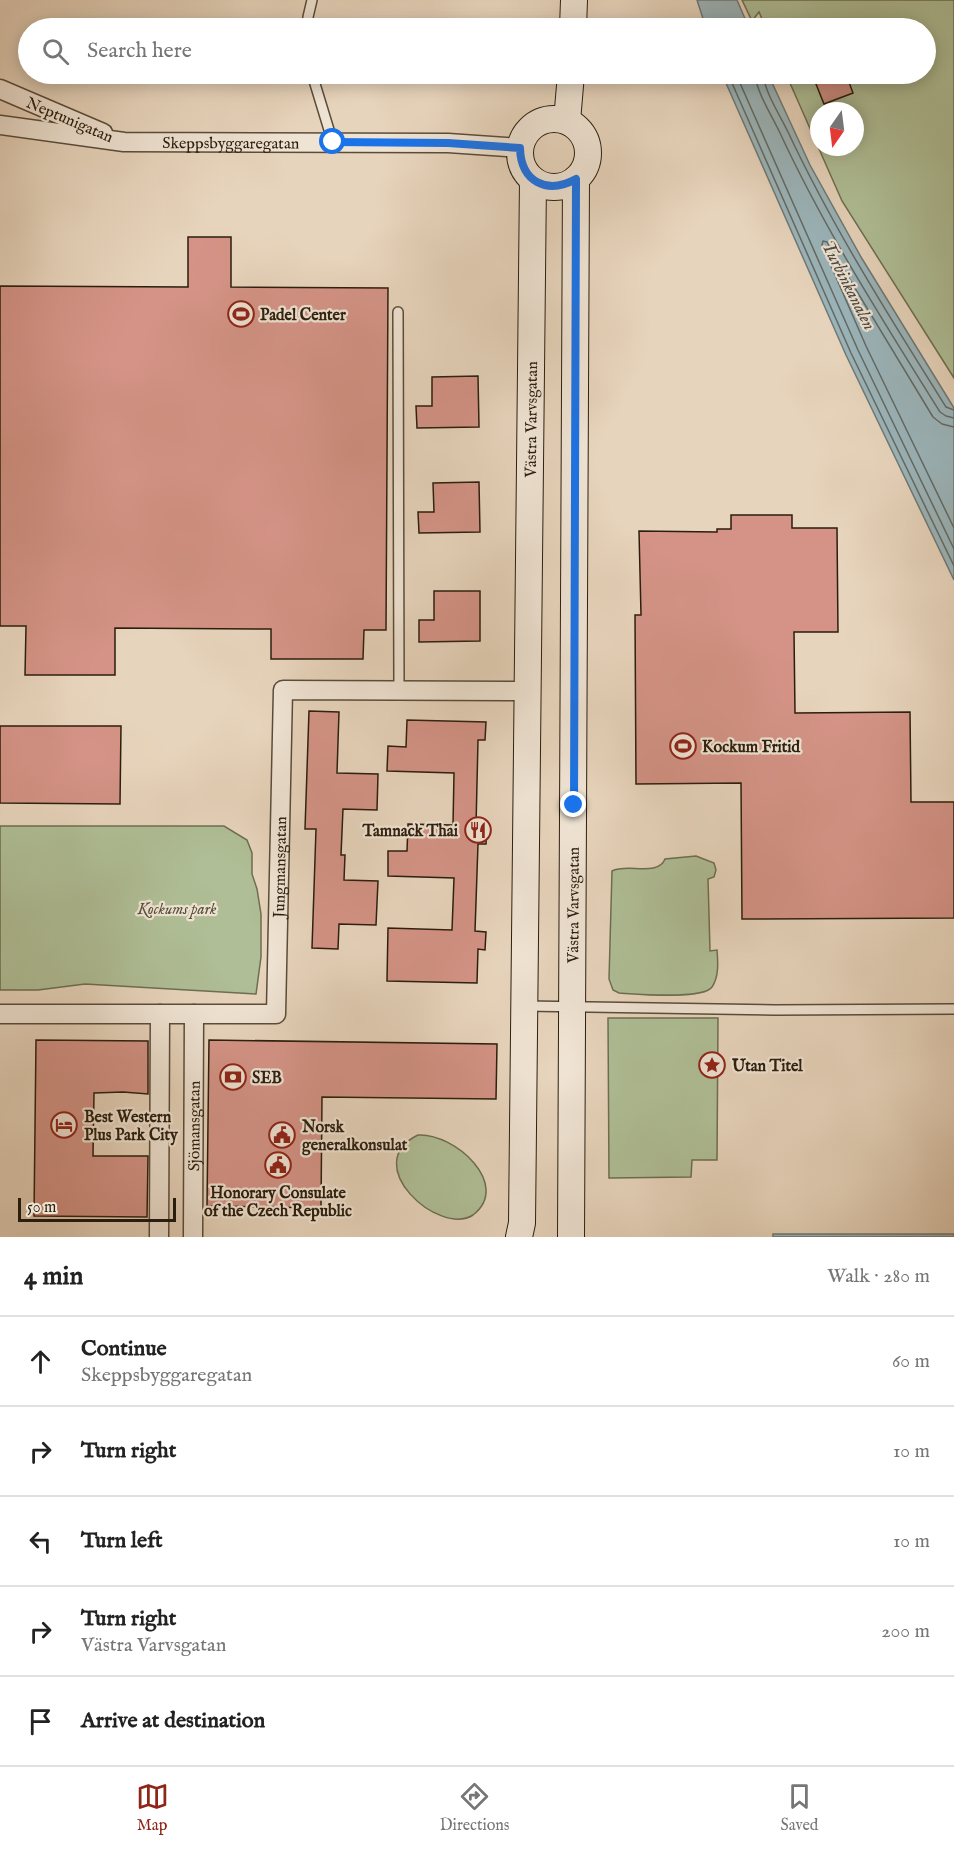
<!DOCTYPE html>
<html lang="en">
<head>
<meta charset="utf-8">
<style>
  :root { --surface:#fff; --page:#f6f6f6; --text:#222; --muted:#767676; --line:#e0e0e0; --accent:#8f2418 }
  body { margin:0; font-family:"IM FELL English",serif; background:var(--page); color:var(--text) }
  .compass { position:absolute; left:810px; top:102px; width:54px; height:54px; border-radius:50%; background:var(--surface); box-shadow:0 3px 15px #0003; rotate:194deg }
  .scale { position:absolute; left:18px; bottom:15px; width:158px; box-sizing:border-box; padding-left:6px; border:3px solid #2b1e0e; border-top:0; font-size:16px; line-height:21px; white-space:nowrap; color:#2b1e0e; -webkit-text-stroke:4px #efe3d3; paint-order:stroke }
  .stop { position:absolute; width:18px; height:18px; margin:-14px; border:4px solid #1a73e8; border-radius:50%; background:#fff }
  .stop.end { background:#1a73e8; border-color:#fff; box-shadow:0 2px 6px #0008 }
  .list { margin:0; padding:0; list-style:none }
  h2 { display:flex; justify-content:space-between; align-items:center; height:78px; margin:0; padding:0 24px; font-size:26px }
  h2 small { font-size:20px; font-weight:400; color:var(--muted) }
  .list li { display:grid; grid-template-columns:39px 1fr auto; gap:18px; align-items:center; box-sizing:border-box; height:90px; padding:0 24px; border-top:2px solid var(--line) }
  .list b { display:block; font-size:22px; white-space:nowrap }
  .list p { margin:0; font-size:20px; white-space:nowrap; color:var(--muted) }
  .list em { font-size:20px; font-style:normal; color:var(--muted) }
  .icon { flex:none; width:33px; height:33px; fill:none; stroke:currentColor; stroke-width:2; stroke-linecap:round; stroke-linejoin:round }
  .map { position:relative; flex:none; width:954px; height:1237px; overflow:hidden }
  .search { position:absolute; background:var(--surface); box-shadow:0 3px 15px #0003; left:18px; right:18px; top:18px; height:66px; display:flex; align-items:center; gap:15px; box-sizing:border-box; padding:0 21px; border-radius:33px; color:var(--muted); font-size:22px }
  .sheet { height:528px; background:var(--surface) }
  nav { display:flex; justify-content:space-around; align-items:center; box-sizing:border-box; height:84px; border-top:2px solid var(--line); background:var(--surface); font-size:16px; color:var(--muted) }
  nav a { display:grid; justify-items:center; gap:3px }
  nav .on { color:var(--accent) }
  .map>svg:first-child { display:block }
  .green { fill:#afbe96; stroke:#6d6e52; stroke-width:1.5; fill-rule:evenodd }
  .water { fill:#9bb5bb; stroke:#6e7976; stroke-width:1.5 }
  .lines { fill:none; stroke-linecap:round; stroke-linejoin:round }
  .shore { stroke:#636a64; stroke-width:1.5 }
  .building { fill:#d49386; stroke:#2b1e0e; stroke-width:1.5 }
  .lane-casing { stroke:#5a4c3a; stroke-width:12 }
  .street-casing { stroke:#5a4c3a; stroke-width:21 }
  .secondary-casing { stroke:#2b1e0e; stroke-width:28 }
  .lane { stroke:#efe3d3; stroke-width:9 }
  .street { stroke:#efe3d3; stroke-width:18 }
  .secondary { stroke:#efe3d3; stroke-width:26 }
  .route { stroke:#1a73e8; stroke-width:8 }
  .labels { text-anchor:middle; stroke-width:4.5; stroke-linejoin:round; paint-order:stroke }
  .street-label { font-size:16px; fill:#2b1e0e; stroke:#efe3d3 }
  .poi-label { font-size:16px; font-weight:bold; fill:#2b1e0e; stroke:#efe3d3; text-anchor:start }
  .park-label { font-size:16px; font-style:italic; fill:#534e37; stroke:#efe3d3 }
  .water-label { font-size:18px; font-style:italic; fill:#4d4b42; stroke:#efe3d3 }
</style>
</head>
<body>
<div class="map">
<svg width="954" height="1237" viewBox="0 0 954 1237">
  <rect width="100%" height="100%" fill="#e7d4bc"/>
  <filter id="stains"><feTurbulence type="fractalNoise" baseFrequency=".00333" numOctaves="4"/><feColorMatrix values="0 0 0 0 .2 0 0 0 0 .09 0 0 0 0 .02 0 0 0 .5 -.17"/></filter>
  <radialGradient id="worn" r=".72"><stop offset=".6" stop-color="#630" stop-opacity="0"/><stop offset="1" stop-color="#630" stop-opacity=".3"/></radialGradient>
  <g class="green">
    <path d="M742 0H954V378L842 201 786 74H926V28H766L759 12 752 21ZM819 111H855V147H819Z"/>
    <polygon points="0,826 224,826 247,840 252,853 252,874 257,889 261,914 261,957 256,994 85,984 38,990 0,990"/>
    <path d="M696 856 714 863 716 870 714 877 708 879 710 951 717 950C718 962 719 977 712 987 703 1000 636 994 619 993L613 990 609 979 612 871C627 863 658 877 665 859Z"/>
    <polygon points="608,1018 718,1018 717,1160 692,1160 691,1177 609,1178"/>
    <path d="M418 1135C455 1133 512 1185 473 1215 439 1237 358 1164 418 1135Z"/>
  </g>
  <g class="water">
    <polygon points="697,0 737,0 749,28 706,28"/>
    <polygon points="722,74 768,74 810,165 861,257 954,408 954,580 846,355"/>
    <rect x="773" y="1234" width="181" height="3"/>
  </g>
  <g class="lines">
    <g class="shore">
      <polyline points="728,74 851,353 954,566"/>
      <polyline points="736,74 858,350 954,549"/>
      <path d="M755 74C756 91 772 116 780 133 825 230 883 321 940 412L946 416 954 418"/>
      <path d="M763 74C765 93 780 115 788 132 833 228 890 318 946 407L954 410"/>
      <polyline points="954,427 942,424 933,417 827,242 823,241 822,245 866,346 954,528"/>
    </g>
  </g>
  <g class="building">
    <polygon points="812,74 846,74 853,93 824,104"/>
    <polygon points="188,237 231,237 231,287 388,288 386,630 364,630 363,659 271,659 271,629 115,628 115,675 25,675 26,626 0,626 0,286 188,287"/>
    <polygon points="478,376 479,427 417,428 416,406 432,406 432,377"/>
    <polygon points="479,482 480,532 419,533 418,512 434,512 433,483"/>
    <polygon points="731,515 792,515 792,528 837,528 838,632 794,632 795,713 910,712 911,802 954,802 954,918 742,919 741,783 636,784 635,615 641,615 639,531 717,532 717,529 731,529"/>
    <polygon points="434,591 480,591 480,641 419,642 419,620 434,620"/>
    <polygon points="309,711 339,712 337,773 378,774 377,810 343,809 341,855 345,855 344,880 378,881 376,925 339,924 338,949 312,948 316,829 305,829"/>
    <polygon points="407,720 486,722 485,740 478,740 476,826 487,826 486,844 478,844 475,931 486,932 485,950 478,949 477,983 387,981 388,928 452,930 454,878 388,876 388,851 407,851 408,824 453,825 454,773 387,771 388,746 406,747"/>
    <polygon points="0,726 121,726 120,804 0,803"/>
    <polygon points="36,1040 148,1041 148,1094 123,1092 94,1093 93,1156 148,1156 147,1217 34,1216"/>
    <polygon points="209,1040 497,1044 496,1099 322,1097 321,1208 207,1206"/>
  </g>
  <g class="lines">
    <g class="lane-casing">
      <g id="lane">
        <polyline points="308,28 308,17 312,0"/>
        <polyline points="312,74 333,143"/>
        <polyline points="398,312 399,690"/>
        <polyline points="525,1006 775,1010 954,1009"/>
      </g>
    </g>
    <g class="street-casing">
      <g id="street">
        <polyline points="0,89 103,133"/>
        <path id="s1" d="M0 125 124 142 448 143 520 148"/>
        <path id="s2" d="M0 1014H276L283 690 528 691"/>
        <polyline points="159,1237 160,1014"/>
        <path id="s3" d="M193 1237 194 1014"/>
      </g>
    </g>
    <g class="secondary-casing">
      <g id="secondary">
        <polyline points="573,28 574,0"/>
        <circle cx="554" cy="153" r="34"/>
        <polyline points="567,121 571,74"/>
        <path id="s4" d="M519 1237 522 1223 533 180"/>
        <path id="s5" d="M571 1237 576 179"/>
      </g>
    </g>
    <use href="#lane" class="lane"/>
    <use href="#street" class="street"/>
    <use href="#secondary" class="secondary"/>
  </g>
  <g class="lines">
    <path class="route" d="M333 142 448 143 520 148C521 182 547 195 576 179L574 805"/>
  </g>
  <defs>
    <g id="stadium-ring" transform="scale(1.35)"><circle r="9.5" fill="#efe3d3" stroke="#8f2418" stroke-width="1.5"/><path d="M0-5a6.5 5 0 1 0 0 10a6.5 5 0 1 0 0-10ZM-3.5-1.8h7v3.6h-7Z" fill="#8f2418"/></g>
    <g id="restaurant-ring" transform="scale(1.35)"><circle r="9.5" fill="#efe3d3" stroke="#8f2418" stroke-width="1.5"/><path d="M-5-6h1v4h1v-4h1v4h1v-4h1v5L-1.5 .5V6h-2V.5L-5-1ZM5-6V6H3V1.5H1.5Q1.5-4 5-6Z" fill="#8f2418"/></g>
    <g id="sight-ring" transform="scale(1.35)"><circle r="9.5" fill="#efe3d3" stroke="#8f2418" stroke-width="1.5"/><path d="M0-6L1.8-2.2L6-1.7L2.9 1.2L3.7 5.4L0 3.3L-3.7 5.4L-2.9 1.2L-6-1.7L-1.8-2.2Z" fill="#8f2418"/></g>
    <g id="bank-ring" transform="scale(1.35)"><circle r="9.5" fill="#efe3d3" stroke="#8f2418" stroke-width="1.5"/><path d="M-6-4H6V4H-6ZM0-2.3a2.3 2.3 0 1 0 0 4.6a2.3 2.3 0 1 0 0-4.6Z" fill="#8f2418"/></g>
    <g id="hotel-ring" transform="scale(1.35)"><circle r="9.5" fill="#efe3d3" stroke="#8f2418" stroke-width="1.5"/><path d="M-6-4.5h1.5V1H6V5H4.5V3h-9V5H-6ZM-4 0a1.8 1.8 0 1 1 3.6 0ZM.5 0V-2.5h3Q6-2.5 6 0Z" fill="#8f2418"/></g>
    <g id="civic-ring" transform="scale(1.35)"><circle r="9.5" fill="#efe3d3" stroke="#8f2418" stroke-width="1.5"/><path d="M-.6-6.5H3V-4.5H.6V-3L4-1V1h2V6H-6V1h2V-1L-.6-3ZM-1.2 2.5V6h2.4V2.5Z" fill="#8f2418"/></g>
  </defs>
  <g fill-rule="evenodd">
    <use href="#stadium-ring" x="241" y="314"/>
    <use href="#stadium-ring" x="683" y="746"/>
    <use href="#restaurant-ring" x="478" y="830"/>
    <use href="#sight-ring" x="712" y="1065"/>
    <use href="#bank-ring" x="233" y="1077"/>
    <use href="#hotel-ring" x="64" y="1125"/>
    <use href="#civic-ring" x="282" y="1135"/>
    <use href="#civic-ring" x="278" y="1165"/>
  </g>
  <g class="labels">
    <g class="street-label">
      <text transform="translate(70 119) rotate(23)" y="6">Neptunigatan</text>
      <text dy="6" stroke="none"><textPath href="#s1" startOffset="232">Skeppsbyggaregatan</textPath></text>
      <text dy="6" stroke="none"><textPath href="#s4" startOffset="818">Västra Varvsgatan</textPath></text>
      <text dy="6" stroke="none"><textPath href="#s2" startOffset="423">Jungmansgatan</textPath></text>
      <text dy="6" stroke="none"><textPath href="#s5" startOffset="332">Västra Varvsgatan</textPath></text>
      <text dy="6" stroke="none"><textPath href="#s3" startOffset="111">Sjömansgatan</textPath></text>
    </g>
    <g class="poi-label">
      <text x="260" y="320">Padel Center</text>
      <text x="702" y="752">Kockum Fritid</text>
      <text x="458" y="836" text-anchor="end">Tamnack Thai</text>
      <text x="732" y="1071">Utan Titel</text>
      <text x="252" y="1083">SEB</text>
      <text x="84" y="1122">Best Western<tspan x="84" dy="18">Plus Park City</tspan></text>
      <text x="302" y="1132">Norsk<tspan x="302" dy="18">generalkonsulat</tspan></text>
      <text x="278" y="1198" text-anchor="middle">Honorary Consulate<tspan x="278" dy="18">of the Czech Republic</tspan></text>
    </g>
    <g class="park-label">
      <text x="177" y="914">Kockums park</text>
    </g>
    <g class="water-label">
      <text transform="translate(849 285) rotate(63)" y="6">Turbinkanalen</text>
    </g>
  </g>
  <rect width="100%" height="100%" filter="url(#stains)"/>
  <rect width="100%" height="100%" fill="url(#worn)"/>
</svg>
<svg class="compass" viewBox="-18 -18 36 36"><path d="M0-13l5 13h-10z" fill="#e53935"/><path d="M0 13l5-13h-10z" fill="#767676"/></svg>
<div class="scale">50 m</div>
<div class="stop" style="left:333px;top:142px"></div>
<div class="stop end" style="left:574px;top:805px"></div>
<div class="search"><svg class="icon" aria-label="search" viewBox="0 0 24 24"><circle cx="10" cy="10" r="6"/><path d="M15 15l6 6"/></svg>Search here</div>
</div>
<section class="sheet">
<h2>4 min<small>Walk · 280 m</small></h2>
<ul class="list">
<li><svg class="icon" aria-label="ahead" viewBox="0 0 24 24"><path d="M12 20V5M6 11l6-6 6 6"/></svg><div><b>Continue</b><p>Skeppsbyggaregatan</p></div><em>60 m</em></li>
<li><svg class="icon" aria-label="right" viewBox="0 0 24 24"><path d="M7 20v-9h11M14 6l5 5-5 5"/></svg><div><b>Turn right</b></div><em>10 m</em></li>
<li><svg class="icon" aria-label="left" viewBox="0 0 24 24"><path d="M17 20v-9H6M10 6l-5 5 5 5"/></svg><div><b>Turn left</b></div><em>10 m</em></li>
<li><svg class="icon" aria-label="right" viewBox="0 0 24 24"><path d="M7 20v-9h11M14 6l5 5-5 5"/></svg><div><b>Turn right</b><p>Västra Varvsgatan</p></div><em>200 m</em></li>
<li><svg class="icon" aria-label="arrive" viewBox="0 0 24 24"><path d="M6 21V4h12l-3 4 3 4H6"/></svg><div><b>Arrive at destination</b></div></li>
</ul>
</section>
<nav>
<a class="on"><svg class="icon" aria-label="map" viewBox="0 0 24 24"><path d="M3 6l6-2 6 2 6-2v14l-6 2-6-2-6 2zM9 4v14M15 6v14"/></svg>Map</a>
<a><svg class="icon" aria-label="directions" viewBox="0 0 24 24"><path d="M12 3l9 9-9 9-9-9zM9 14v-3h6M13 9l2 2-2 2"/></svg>Directions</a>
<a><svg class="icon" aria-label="saved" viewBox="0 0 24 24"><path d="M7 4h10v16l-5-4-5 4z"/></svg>Saved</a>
</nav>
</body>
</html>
